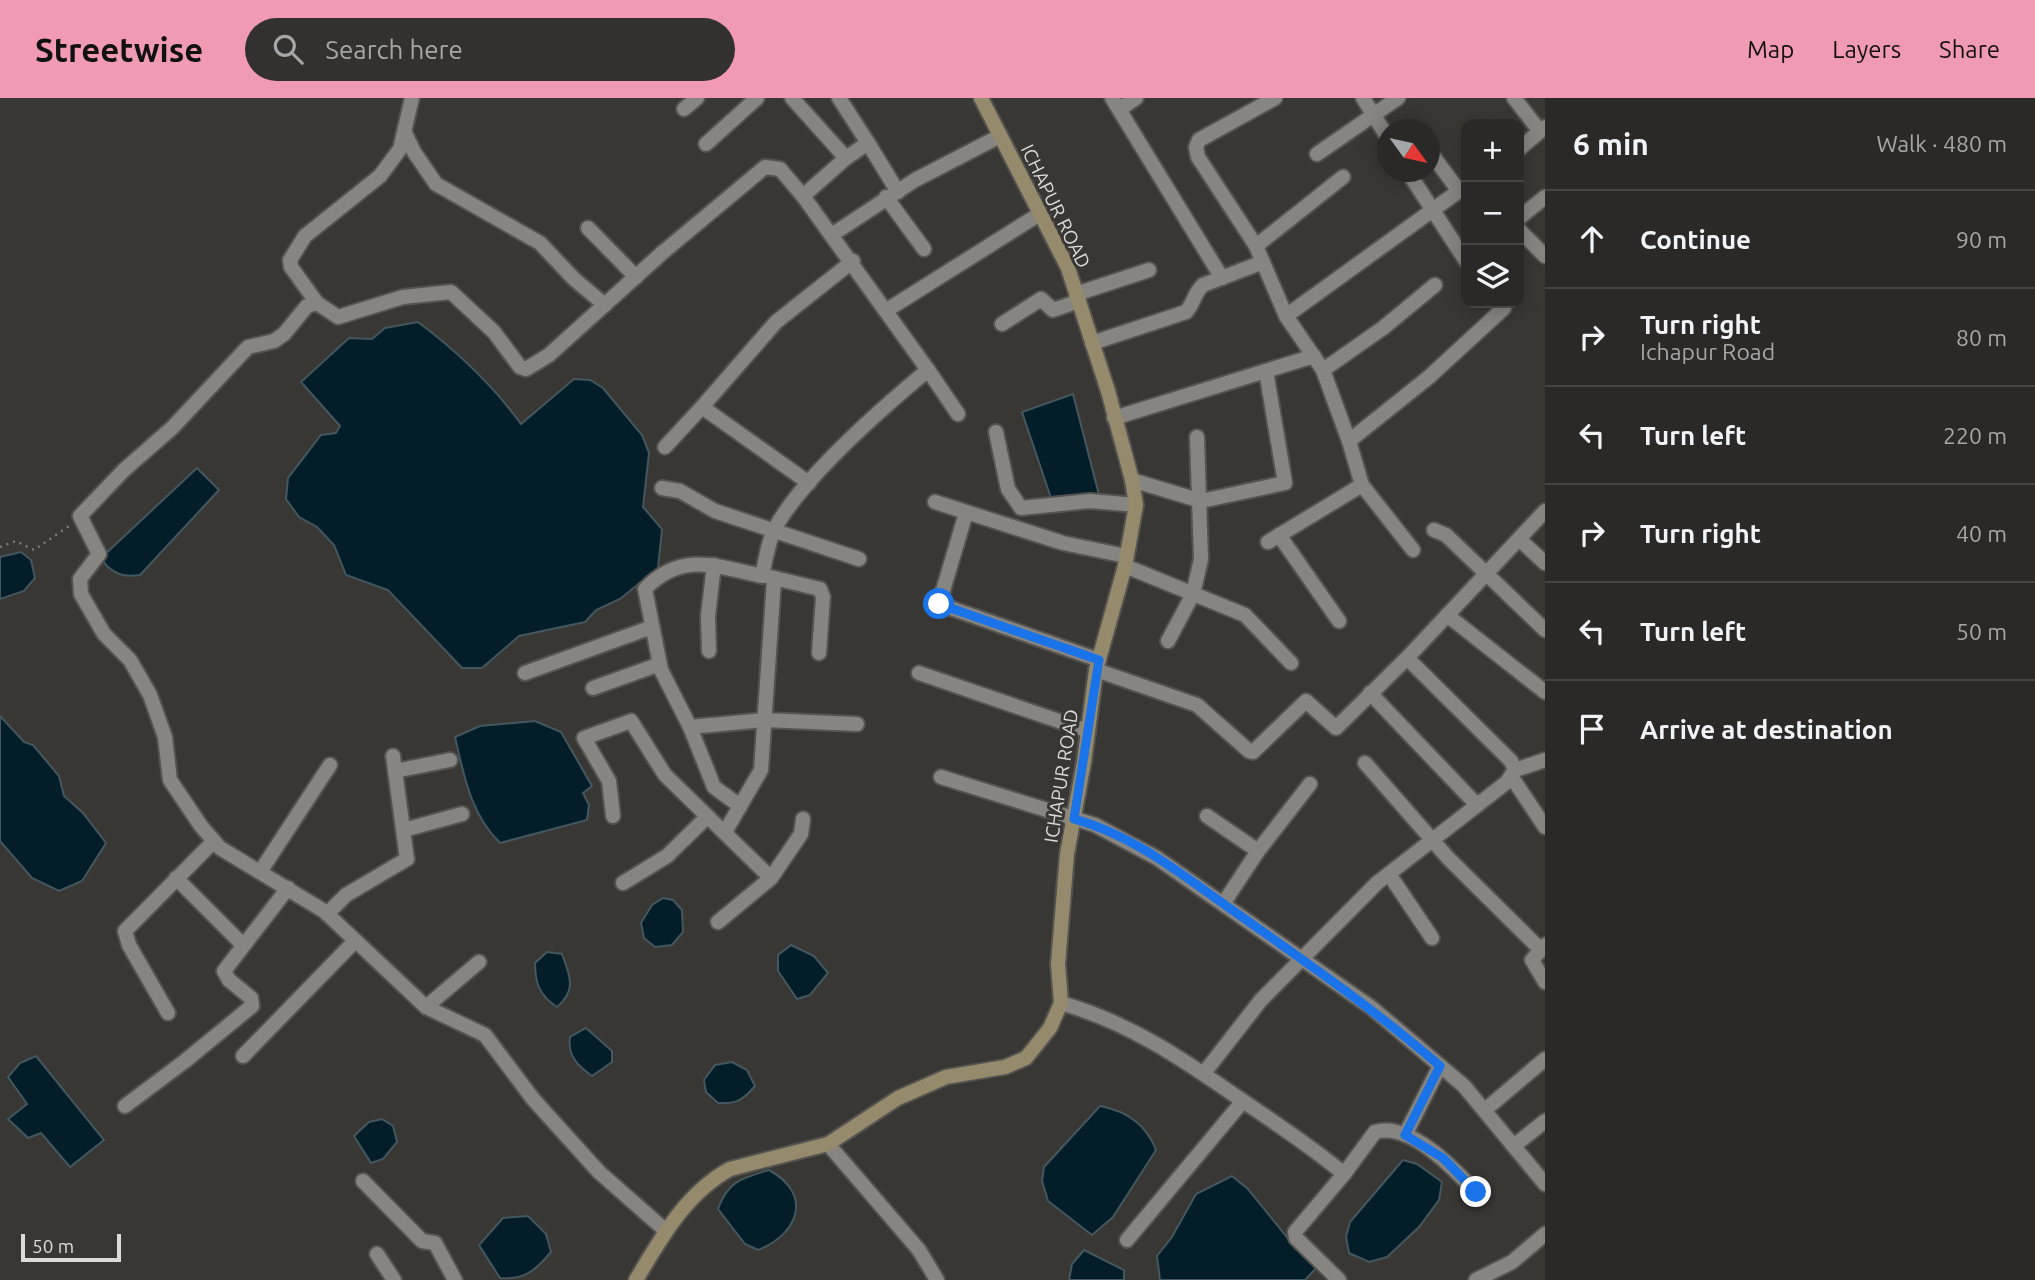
<!DOCTYPE html>
<html lang="en">
<head>
<meta charset="utf-8">
<style>
  :root { --surface:#2a2927; --page:#32312f; --text:#f1f3f6; --muted:#a5a6a7; --line:#464544; --accent:#f19ab3 }
  body { margin:0; font-family:Ubuntu,sans-serif; background:var(--page); color:var(--text) }
  .controls { position:absolute; right:21px; top:21px; display:grid; overflow:hidden; border-radius:14px; box-shadow:0 4px 18px #0003 }
  .controls button { width:63px; height:63px; display:grid; place-items:center; padding:0; border:0; border-bottom:2px solid var(--line); background:var(--surface); color:var(--text); font:35px sans-serif }
  .compass { position:absolute; left:1377px; top:21px; width:63px; height:63px; border-radius:50%; background:var(--surface); box-shadow:0 4px 18px #0003; rotate:123deg }
  .scale { position:absolute; left:21px; bottom:18px; width:100px; box-sizing:border-box; padding-left:7px; border:4px solid #dcdbd9; border-top:0; font-size:19px; line-height:24px; white-space:nowrap; color:#dcdbd9; -webkit-text-stroke:5px #383734; paint-order:stroke }
  .stop { position:absolute; width:21px; height:21px; margin:-16px; border:5px solid #1a73e8; border-radius:50%; background:#fff }
  .stop.end { background:#1a73e8; border-color:#fff; box-shadow:0 2px 7px #0008 }
  .list { margin:0; padding:0; list-style:none }
  h2 { display:flex; justify-content:space-between; align-items:center; height:91px; margin:0; padding:0 28px; font-size:30px }
  h2 small { font-size:23px; font-weight:400; color:var(--muted) }
  .list li { display:grid; grid-template-columns:46px 1fr auto; gap:21px; align-items:center; box-sizing:border-box; height:98px; padding:0 28px; border-top:2px solid var(--line) }
  .list b { display:block; font-size:26px; white-space:nowrap }
  .list p { margin:0; font-size:23px; white-space:nowrap; color:var(--muted) }
  .list em { font-size:23px; font-style:normal; color:var(--muted) }
  .icon { flex:none; width:38px; height:38px; fill:none; stroke:currentColor; stroke-width:2; stroke-linecap:round; stroke-linejoin:round }
  .map { position:relative; flex:none; width:1545px; height:1182px; overflow:hidden }
  header { display:flex; align-items:center; gap:42px; box-sizing:border-box; height:98px; padding:0 35px; background:var(--accent); color:#111 }
  header strong { font-size:33px }
  nav { display:flex; gap:38px; margin-inline-start:auto; font-size:24px }
  .search { width:490px; height:63px; background:var(--page); display:flex; align-items:center; gap:18px; box-sizing:border-box; padding:0 24px; border-radius:38px; color:var(--muted); font-size:26px }
  main { display:flex }
  aside { flex:1; background:var(--surface) }
  .map>svg:first-child { display:block }
  .water { fill:#031e29; stroke:#44575e; stroke-width:2 }
  .lines { fill:none; stroke-linecap:round; stroke-linejoin:round }
  .street-casing { stroke:#545350; stroke-width:18 }
  .secondary-casing { stroke:#545350; stroke-width:18 }
  .path { stroke:#7d7c79; stroke-width:2.5; stroke-dasharray:2 5; stroke-linecap:butt }
  .street { stroke:#868581; stroke-width:14 }
  .secondary { stroke:#968a6d; stroke-width:14 }
  .route { stroke:#1a73e8; stroke-width:9 }
  .labels { text-anchor:middle; stroke-width:6; stroke-linejoin:round; paint-order:stroke }
  .street-label { font-size:19px; fill:#dcdbd9; stroke:#383734 }
</style>
</head>
<body>
<header>
<strong>Streetwise</strong>
<div class="search"><svg class="icon" aria-label="search" viewBox="0 0 24 24"><circle cx="10" cy="10" r="6"/><path d="M15 15l6 6"/></svg>Search here</div>
<nav><a>Map</a><a>Layers</a><a>Share</a></nav>
</header>
<main>
<div class="map">
<svg width="1545" height="1182" viewBox="0 0 1545 1182">
  <rect width="100%" height="100%" fill="#383734"/>
  <g class="water">
    <path d="M418 224C458 254 492 286 521 326L574 281 590 282 603 290 642 337 649 355 643 409 662 431 658 470 620 501 596 512 585 524 519 538 482 570H462L388 492 346 477 334 447 317 429 299 419 286 401 288 380 321 337 336 335 340 328 301 284 349 240 372 241 385 230Z"/>
    <polygon points="1073,296 1099,397 1052,403 1022,314"/>
    <path d="M197 370 219 392 140 477C123 480 110 475 101 460Z"/>
    <polygon points="21,454 31,462 35,480 24,493 0,501 0,459"/>
    <polygon points="0,618 24,644 33,647 59,678 64,698 83,715 106,745 82,783 59,793 32,780 0,743"/>
    <path d="M535 623 561 634 592 688 583 695 589 707 587 722 500 745C471 717 464 678 455 639L480 628Z"/>
    <polygon points="663,800 673,802 682,812 683,834 672,847 655,849 644,840 641,825 652,807"/>
    <polygon points="791,847 814,858 828,875 810,897 797,901 778,873 778,857"/>
    <path d="M547 854 562 856C570 878 577 892 557 909 540 898 535 886 535 865Z"/>
    <path d="M586 930 612 953V964L592 978C578 968 567 958 570 939Z"/>
    <polygon points="36,958 104,1042 70,1069 41,1035 28,1040 8,1021 27,1006 8,979 20,965"/>
    <path d="M732 964 747 972 755 988C743 1002 737 1006 718 1005L706 994 704 982 715 967Z"/>
    <path d="M1100 1008C1127 1013 1146 1026 1156 1052L1113 1119 1092 1137 1048 1103 1042 1083 1044 1069Z"/>
    <polygon points="382,1021 393,1028 397,1044 383,1061 371,1065 354,1038 369,1024"/>
    <polygon points="1403,1062 1417,1066 1442,1084 1439,1102 1419,1129 1387,1159 1369,1164 1349,1155 1346,1139 1350,1124"/>
    <path d="M769 1072C813 1096 799 1136 758 1152L745 1146 718 1111C728 1083 742 1080 769 1072Z"/>
    <polygon points="1232,1078 1248,1091 1298,1153 1307,1152 1319,1167 1305,1182 1160,1182 1157,1158 1172,1139 1196,1096"/>
    <path d="M528 1118 546 1136 551 1154C536 1172 525 1182 500 1180L479 1147 503 1120Z"/>
    <polygon points="1084,1152 1124,1172 1124,1182 1069,1182 1072,1166"/>
  </g>
  <g class="lines">
    <g class="street-casing">
      <g id="street">
        <polyline points="839,0 868,45"/>
        <polyline points="1112,0 1222,180"/>
        <polyline points="1275,0 1199,42 1196,49 1198,59 1256,148 1286,218 1323,272 1349,343 1362,387 1413,452"/>
        <polyline points="1363,0 1388,40"/>
        <polyline points="1514,0 1539,32"/>
        <polyline points="684,11 697,0"/>
        <polyline points="1120,11 1136,0"/>
        <polyline points="405,35 414,54 436,86 540,145 574,181 605,207"/>
        <polyline points="706,46 757,0"/>
        <polyline points="1519,51 1545,29"/>
        <polyline points="1317,56 1398,0"/>
        <polyline points="846,60 868,45 898,94"/>
        <polyline points="1408,74 1466,163"/>
        <path d="M803 98 928 272C881 311 805 377 775 430 768 443 766 462 762 477L820 491 823 499 819 555"/>
        <polyline points="886,99 924,151"/>
        <polyline points="1519,120 1545,99"/>
        <polyline points="588,130 636,179"/>
        <polyline points="1519,132 1545,158"/>
        <polyline points="833,136 915,82 1000,38"/>
        <polyline points="1256,148 1343,79"/>
        <polyline points="1076,196 1149,172"/>
        <polyline points="317,205 291,169 290,162 305,138 380,78 400,51 412,0"/>
        <polyline points="887,212 1038,117"/>
        <polyline points="1286,218 1459,93 1430,54"/>
        <polyline points="1002,226 1041,201 1053,212 1079,203"/>
        <path d="M1092 245 1186 214C1194 205 1194 195 1203 187L1263 164"/>
        <polyline points="928,272 958,316"/>
        <polyline points="1323,272 1383,230 1435,187"/>
        <polyline points="1114,320 1314,258"/>
        <polyline points="996,334 1008,391 1021,410 1090,403 1136,407"/>
        <polyline points="1349,343 1429,279 1504,210 1505,205"/>
        <polyline points="665,349 702,309"/>
        <polyline points="1132,382 1201,403 1285,385 1266,273"/>
        <polyline points="809,385 702,309 776,224 853,163"/>
        <polyline points="662,390 680,393 715,413 859,461"/>
        <polyline points="935,404 1063,445 1126,458"/>
        <polyline points="966,415 939,506 1099,562"/>
        <polyline points="1434,432 1446,437 1545,532"/>
        <polyline points="1279,437 1339,523"/>
        <polyline points="1519,441 1545,465"/>
        <polyline points="1268,444 1362,387"/>
        <polyline points="1125,468 1245,517 1291,565"/>
        <path d="M762 478C716 468 681 453 645 491L661 572 690 629 765 622 857 626"/>
        <polyline points="1447,517 1545,594"/>
        <polyline points="1168,543 1193,496 1201,461 1197,339"/>
        <polyline points="709,553 708,518 714,467"/>
        <polyline points="1096,572 1197,607 1249,653 1253,654 1306,603 1336,630 1407,560 1545,413"/>
        <polyline points="525,575 652,529"/>
        <polyline points="919,575 1088,633"/>
        <polyline points="593,590 660,566"/>
        <polyline points="1370,595 1477,707"/>
        <polyline points="690,629 714,689 740,708"/>
        <polyline points="1365,665 1448,760 1540,851"/>
        <polyline points="1515,672 1545,662"/>
        <polyline points="395,673 450,662"/>
        <polyline points="1511,678 1545,729"/>
        <polyline points="941,679 1095,727 1157,760 1372,910 1464,988 1545,1086"/>
        <polyline points="613,718 609,683 584,640 631,623 665,677 771,780 801,736 803,721"/>
        <polyline points="1207,718 1258,753"/>
        <polyline points="404,732 462,716"/>
        <polyline points="725,734 761,672 774,482"/>
        <polyline points="260,774 330,667"/>
        <polyline points="1389,776 1432,840"/>
        <polyline points="176,780 243,847"/>
        <polyline points="623,785 667,758 707,719"/>
        <polyline points="1223,806 1258,753 1310,686"/>
        <polyline points="327,816 346,797 407,761 393,658"/>
        <polyline points="718,824 771,780"/>
        <polyline points="1545,847 1532,862 1545,884"/>
        <path d="M1061 905C1130 925 1181 960 1240 1001 1275 1025 1311 1048 1344 1076"/>
        <polyline points="426,909 479,864"/>
        <polyline points="168,915 129,847 125,833 214,743"/>
        <polyline points="243,958 355,843"/>
        <polyline points="1204,975 1261,902 1377,785 1507,684 1515,672 1511,663 1407,560"/>
        <polyline points="125,1008 185,963 252,908 251,900 229,882 224,873 288,790"/>
        <polyline points="1486,1011 1545,961"/>
        <polyline points="1405,1037 1440,968"/>
        <polyline points="828,1046 919,1152 937,1182"/>
        <polyline points="1515,1047 1545,1023"/>
        <polyline points="363,1083 422,1143 435,1145 455,1182"/>
        <polyline points="666,1133 599,1074 533,1001 485,937 426,909 324,813 220,750 201,728 170,682 165,639 150,597 130,562 104,536 81,496 80,481 99,456 80,418 124,372 172,330 248,249 274,243 284,236 307,208 317,205 338,219 403,199 451,194 494,234 520,269 526,271 549,257 662,155 765,69 780,71 803,98 846,60 792,0"/>
        <polyline points="1127,1142 1243,1003"/>
        <polyline points="377,1156 394,1182"/>
        <path d="M1339 1182 1296 1140 1295 1134 1344 1076 1375 1034C1410 1023 1455 1072 1476 1094"/>
        <polyline points="1476,1182 1512,1164 1545,1136"/>
      </g>
    </g>
    <g class="secondary-casing">
      <path id="secondary" d="M636 1182C661 1140 686 1095 730 1071L828 1046 898 1000 946 979 1005 969 1026 960 1050 930 1061 905 1058 866 1067 756 1084 664 1096 572 1125 468 1136 407 1132 382 1108 293 1068 170 981 0"/>
    </g>
    <polyline class="path" points="0,449 16,443 34,452 69,428"/>
    <use href="#street" class="street"/>
    <use href="#secondary" class="secondary"/>
  </g>
  <g class="lines">
    <path class="route" d="M939 506 1099 562 1074 721C1134 737 1185 779 1235 814 1306 864 1374 911 1440 968L1405 1037 1443 1060 1476 1094"/>
  </g>
  <g class="labels">
    <g class="street-label">
      <text transform="translate(1056 108) rotate(64)" y="7">ICHAPUR ROAD</text>
      <text transform="translate(1061 678) rotate(-81)" y="7">ICHAPUR ROAD</text>
    </g>
  </g>
</svg>
<div class="controls">
<button>+</button>
<button>−</button>
<button><svg class="icon" aria-label="layers" viewBox="0 0 24 24"><path d="M12 4l9 5-9 5-9-5zM3 14l9 5 9-5"/></svg></button>
</div>
<svg class="compass" viewBox="-18 -18 36 36"><path d="M0-13l5 13h-10z" fill="#e53935"/><path d="M0 13l5-13h-10z" fill="#a5a6a7"/></svg>
<div class="scale">50 m</div>
<div class="stop" style="left:939px;top:506px"></div>
<div class="stop end" style="left:1476px;top:1094px"></div>
</div>
<aside>
<h2>6 min<small>Walk · 480 m</small></h2>
<ul class="list">
<li><svg class="icon" aria-label="ahead" viewBox="0 0 24 24"><path d="M12 20V5M6 11l6-6 6 6"/></svg><div><b>Continue</b></div><em>90 m</em></li>
<li><svg class="icon" aria-label="right" viewBox="0 0 24 24"><path d="M7 20v-9h11M14 6l5 5-5 5"/></svg><div><b>Turn right</b><p>Ichapur Road</p></div><em>80 m</em></li>
<li><svg class="icon" aria-label="left" viewBox="0 0 24 24"><path d="M17 20v-9H6M10 6l-5 5 5 5"/></svg><div><b>Turn left</b></div><em>220 m</em></li>
<li><svg class="icon" aria-label="right" viewBox="0 0 24 24"><path d="M7 20v-9h11M14 6l5 5-5 5"/></svg><div><b>Turn right</b></div><em>40 m</em></li>
<li><svg class="icon" aria-label="left" viewBox="0 0 24 24"><path d="M17 20v-9H6M10 6l-5 5 5 5"/></svg><div><b>Turn left</b></div><em>50 m</em></li>
<li><svg class="icon" aria-label="arrive" viewBox="0 0 24 24"><path d="M6 21V4h12l-3 4 3 4H6"/></svg><div><b>Arrive at destination</b></div></li>
</ul>
</aside>
</main>
</body>
</html>
